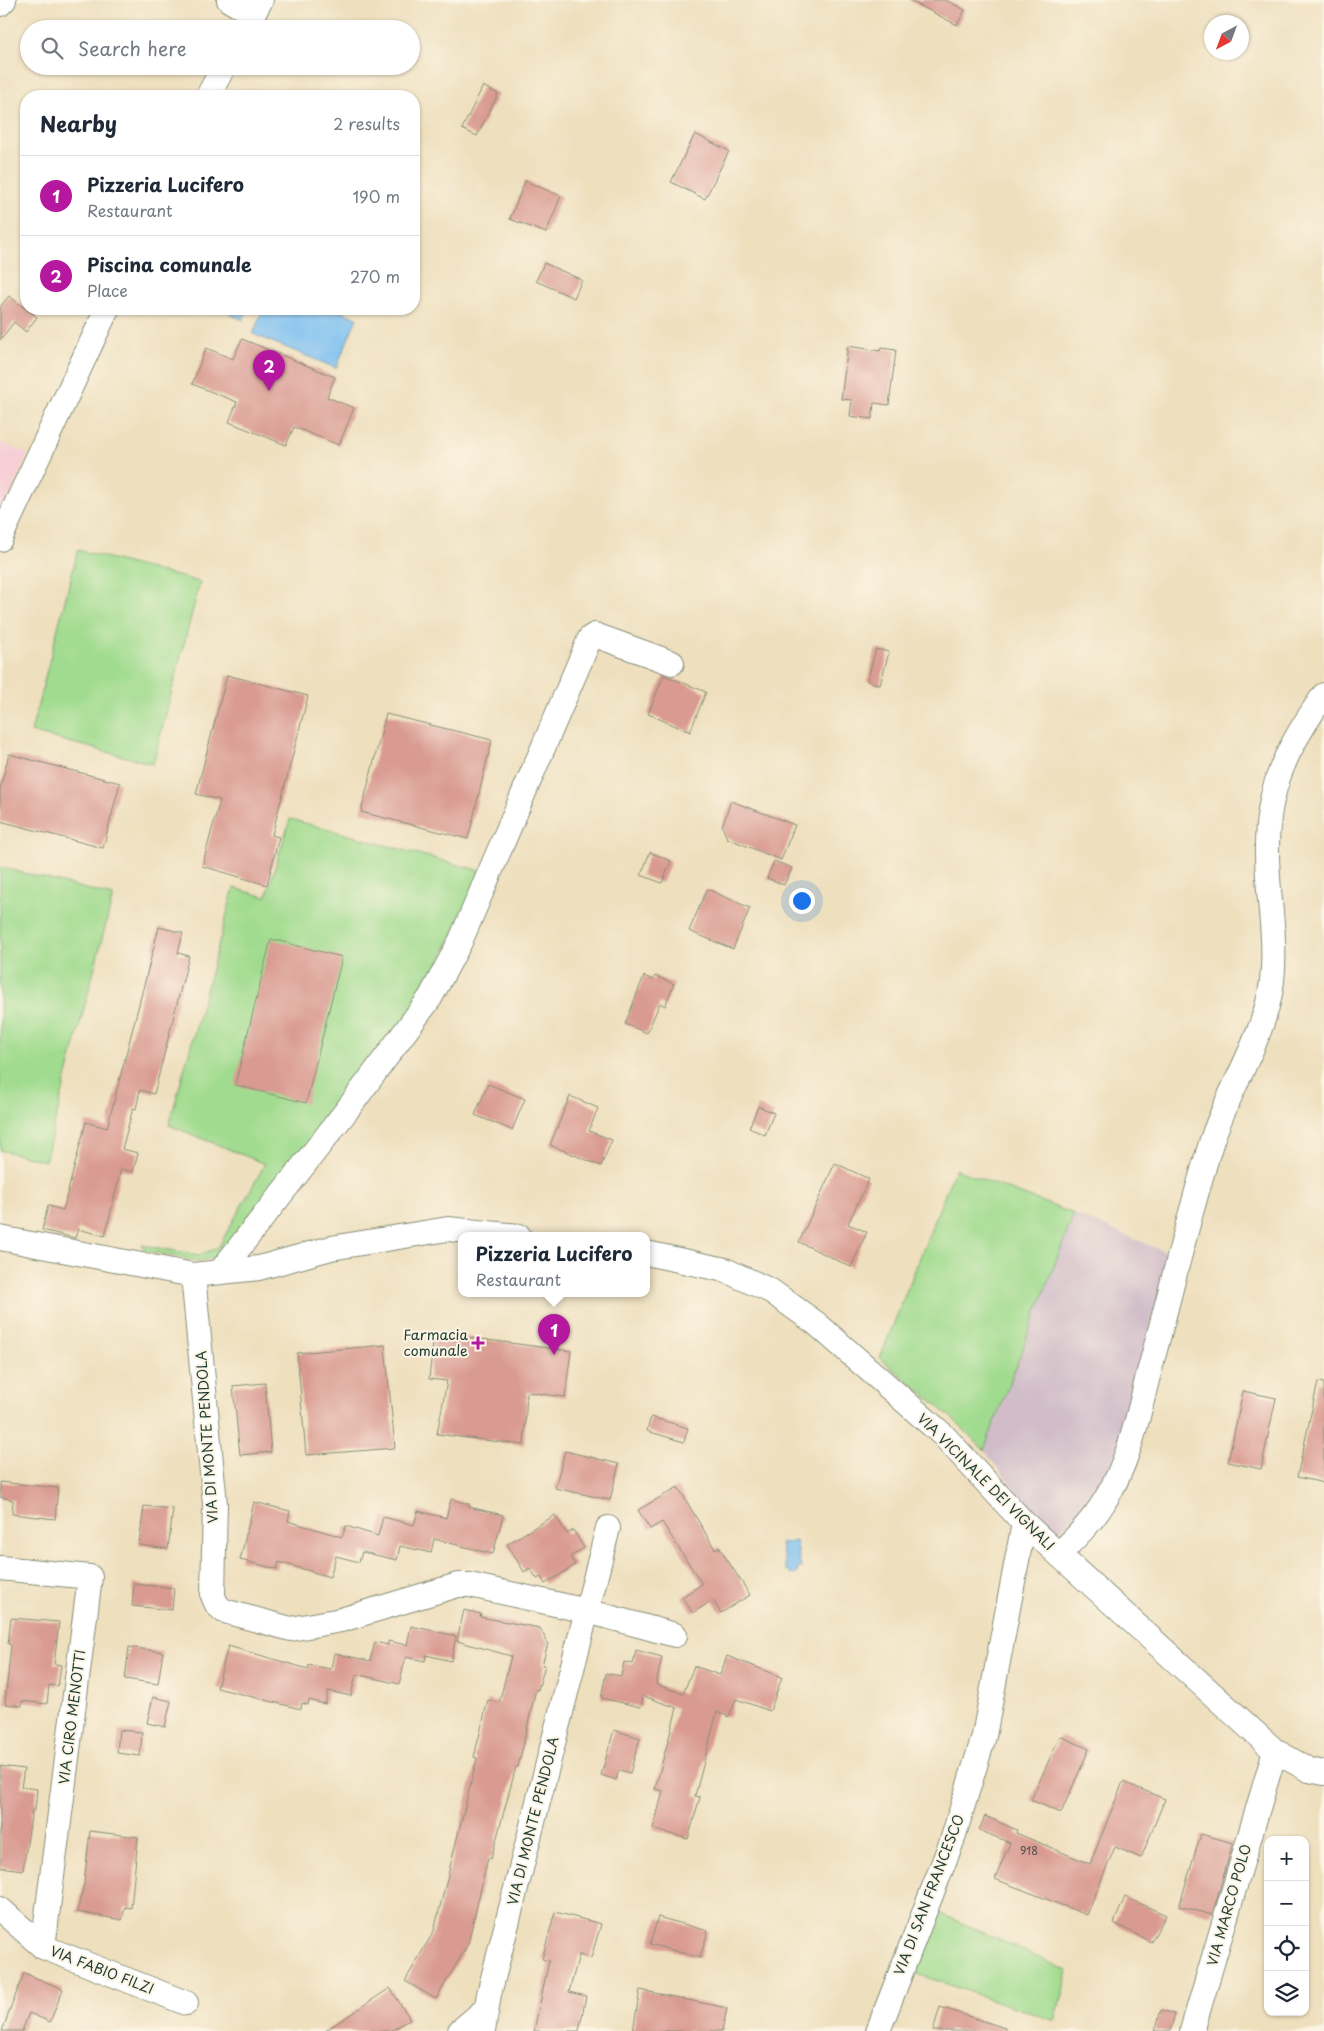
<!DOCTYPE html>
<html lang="en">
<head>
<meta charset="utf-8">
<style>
  :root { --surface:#fff; --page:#f6f6f7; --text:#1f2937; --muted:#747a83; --line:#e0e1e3; --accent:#b5179e }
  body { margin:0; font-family:"Playpen Sans",sans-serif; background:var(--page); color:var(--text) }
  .controls { position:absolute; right:15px; bottom:15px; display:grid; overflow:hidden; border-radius:10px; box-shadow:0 1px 4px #0004 }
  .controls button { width:45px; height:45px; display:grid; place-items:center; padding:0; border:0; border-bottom:1px solid var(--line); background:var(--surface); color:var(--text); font:25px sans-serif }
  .compass { position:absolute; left:1204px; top:15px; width:45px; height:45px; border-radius:50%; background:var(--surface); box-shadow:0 1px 4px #0004; rotate:221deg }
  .you { position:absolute; left:801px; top:900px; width:18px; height:18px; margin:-12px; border:4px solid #fff; border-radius:50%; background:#1a73e8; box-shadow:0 0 0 8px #1a73e833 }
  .badge { display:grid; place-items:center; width:32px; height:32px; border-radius:50%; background:var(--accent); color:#fff; font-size:16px; font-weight:700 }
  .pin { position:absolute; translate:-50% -41px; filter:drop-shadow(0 1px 2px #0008) }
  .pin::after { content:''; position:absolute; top:26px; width:18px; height:15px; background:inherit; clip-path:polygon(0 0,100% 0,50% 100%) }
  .popup { position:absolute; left:458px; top:1232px; width:192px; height:65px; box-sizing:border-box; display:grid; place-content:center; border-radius:10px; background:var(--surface); filter:drop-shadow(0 1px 4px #0005); font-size:16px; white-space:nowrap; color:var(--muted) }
  .popup b { font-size:19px; color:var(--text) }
  .popup::after { content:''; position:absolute; left:50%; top:100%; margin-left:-10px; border:10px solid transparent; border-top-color:var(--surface) }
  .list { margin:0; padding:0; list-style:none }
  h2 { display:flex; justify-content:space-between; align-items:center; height:65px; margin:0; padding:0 20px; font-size:21px }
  h2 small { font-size:16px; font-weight:400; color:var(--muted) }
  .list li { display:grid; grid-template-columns:32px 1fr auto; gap:15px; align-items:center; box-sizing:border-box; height:80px; padding:0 20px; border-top:1px solid var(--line) }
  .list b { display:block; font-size:19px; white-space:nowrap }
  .list p { margin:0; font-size:16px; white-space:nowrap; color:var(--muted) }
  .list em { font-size:16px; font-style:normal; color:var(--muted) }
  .icon { flex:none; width:28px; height:28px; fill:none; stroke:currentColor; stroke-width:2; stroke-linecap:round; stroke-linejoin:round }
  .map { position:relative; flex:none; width:1324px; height:2031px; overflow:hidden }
  .search { position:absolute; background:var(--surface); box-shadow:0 1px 4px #0004; left:20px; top:20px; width:400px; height:55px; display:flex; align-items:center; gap:12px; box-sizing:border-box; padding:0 18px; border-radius:28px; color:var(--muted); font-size:19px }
  .panel { position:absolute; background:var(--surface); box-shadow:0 1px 4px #0004; left:20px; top:90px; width:400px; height:225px; border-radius:20px }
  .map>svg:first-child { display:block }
  .built { fill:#f6cfd6 }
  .industrial { fill:#d1bdc9 }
  .green { fill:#a1db8f; stroke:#608c62 }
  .water { fill:#7bbff1; stroke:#4d7e92 }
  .building { fill:#d99a91 }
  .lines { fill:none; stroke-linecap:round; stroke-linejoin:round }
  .minor-casing { stroke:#868e78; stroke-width:26 }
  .minor { stroke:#fff; stroke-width:24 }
  .poi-dot { fill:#b5179e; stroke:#fcf5e5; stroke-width:2 }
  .labels { text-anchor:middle; stroke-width:4; stroke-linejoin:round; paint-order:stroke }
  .number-label { font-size:11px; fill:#4e544b }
  .poi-label { font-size:14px; fill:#1f3d34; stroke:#fcf5e5; text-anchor:end }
  .street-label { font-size:14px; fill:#1f3d34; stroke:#fcf5e5 }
</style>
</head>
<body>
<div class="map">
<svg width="1324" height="2031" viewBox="0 0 1324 2031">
  <rect width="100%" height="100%" fill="#fcf5e5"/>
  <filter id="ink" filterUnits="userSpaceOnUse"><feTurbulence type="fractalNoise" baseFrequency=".02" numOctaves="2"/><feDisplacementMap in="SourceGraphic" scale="10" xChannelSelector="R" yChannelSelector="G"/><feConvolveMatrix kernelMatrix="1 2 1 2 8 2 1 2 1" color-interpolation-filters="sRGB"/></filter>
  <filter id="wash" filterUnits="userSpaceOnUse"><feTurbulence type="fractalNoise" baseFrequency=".0096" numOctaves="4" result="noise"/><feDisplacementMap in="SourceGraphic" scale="20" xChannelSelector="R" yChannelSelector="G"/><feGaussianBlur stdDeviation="1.12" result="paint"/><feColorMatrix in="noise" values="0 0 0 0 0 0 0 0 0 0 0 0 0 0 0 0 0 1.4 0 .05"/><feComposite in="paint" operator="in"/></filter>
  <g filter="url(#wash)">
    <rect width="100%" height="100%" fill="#eedfbd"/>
    <polygon class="built" points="0,442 28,454 0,519"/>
    <polygon class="industrial" points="1074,1214 1171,1254 1114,1462 1100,1491 1059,1531 1029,1508 984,1450"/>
    <g class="green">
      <polygon points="78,550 200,582 153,764 31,732"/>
      <polygon points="290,819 484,872 419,1003 229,1254 199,1261 145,1251 142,1245 199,1255 218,1248 265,1164 169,1125 234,888 266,897"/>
      <polygon points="0,867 113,896 45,1161 0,1150"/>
      <polygon points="955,1169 1074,1214 984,1450 951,1417 880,1358"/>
      <polygon points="933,1910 1068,1971 1055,2021 908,1971"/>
    </g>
    <g class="water">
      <polygon points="231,309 248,309 243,320 229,314"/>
      <polygon points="263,309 335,309 357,318 336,368 253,334"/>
      <polygon points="796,1541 801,1568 797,1569 798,1573 790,1574 790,1570 786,1571 781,1544"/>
    </g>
    <g id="blocks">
      <g class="building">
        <polygon points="909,0 946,0 965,10 957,25"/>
        <polygon points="483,86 498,94 477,136 462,129"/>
        <polygon points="695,134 729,151 705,199 671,182"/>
        <polygon points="525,181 561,196 546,233 510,219"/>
        <polygon points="544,263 582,280 574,298 536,281"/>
        <polygon points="9,296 37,317 26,332 14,322 0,340 0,307"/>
        <polygon points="242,339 335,377 327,397 354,408 339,445 294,427 286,445 229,422 237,402 192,384 206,348 233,359"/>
        <polygon points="848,346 880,351 881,348 896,350 889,405 874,403 872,419 850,416 852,400 841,399"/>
        <polygon points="876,649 889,652 880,685 867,681"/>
        <polygon points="227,675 308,696 272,835 279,837 267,885 202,866 220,800 196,794"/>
        <polygon points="664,675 706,692 690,732 648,714"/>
        <polygon points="386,714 492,740 468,839 361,812"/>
        <polygon points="9,754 120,783 103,848 0,821 0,789"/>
        <polygon points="731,801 795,825 781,860 727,838 722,826"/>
        <polygon points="650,852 671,861 662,883 641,875"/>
        <polygon points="774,861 792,868 784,885 767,878"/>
        <polygon points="707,889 750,908 733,949 689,931"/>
        <polygon points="159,927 183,933 178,953 189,956 154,1094 140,1090 136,1109 133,1108 122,1149 138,1153 133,1172 121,1169 105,1236 78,1229 75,1238 42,1230 48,1206 63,1210 86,1122 107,1128"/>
        <polygon points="271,939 342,957 306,1103 235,1085"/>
        <polygon points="644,976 653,980 655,976 674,984 665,1006 660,1003 647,1033 625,1024"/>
        <polygon points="488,1084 525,1099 512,1130 475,1115"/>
        <polygon points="570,1096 598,1108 589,1131 612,1140 601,1166 550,1145"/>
        <polygon points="758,1106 774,1113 765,1135 749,1128"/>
        <polygon points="835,1163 869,1179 848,1224 867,1232 851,1267 799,1242"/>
        <polygon points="434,1333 571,1351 565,1397 527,1392 524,1445 437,1434 447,1381 429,1379"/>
        <polygon points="385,1345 395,1448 306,1455 297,1353"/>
        <polygon points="1318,1382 1324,1383 1324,1483 1297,1477"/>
        <polygon points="265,1383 271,1452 240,1455 233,1386"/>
        <polygon points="1243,1391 1276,1398 1261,1469 1228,1462"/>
        <polygon points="651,1417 688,1428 684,1442 647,1431"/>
        <polygon points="565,1451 619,1464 610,1500 555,1488"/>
        <polygon points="0,1482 58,1488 55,1519 12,1514 13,1500 0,1497"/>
        <polygon points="678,1487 715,1549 719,1547 750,1595 721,1613 713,1600 693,1613 682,1597 702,1584 662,1522 650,1529 638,1510"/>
        <polygon points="451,1499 469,1504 469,1507 503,1515 493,1554 434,1539 431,1553 400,1546 397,1560 362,1552 359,1562 336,1556 330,1577 279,1562 277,1569 240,1560 254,1502 290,1511 288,1521 342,1537 346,1526 378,1536 383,1517 414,1525 418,1511 446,1518"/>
        <polygon points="144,1506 173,1509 168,1549 139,1545"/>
        <polygon points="555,1515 567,1534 573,1530 584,1548 570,1557 575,1565 545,1584 541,1577 537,1579 530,1568 524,1572 507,1544"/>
        <polygon points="134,1584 174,1588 172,1610 132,1606"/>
        <polygon points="464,1610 481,1614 480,1617 540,1628 548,1643 542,1665 545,1665 538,1690 536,1689 518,1767 516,1767 491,1859 488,1858 468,1944 436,1999 405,1981 434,1931 477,1758 474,1757 488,1700 499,1703 511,1656 457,1641"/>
        <polygon points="11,1618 59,1622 54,1664 61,1665 58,1686 49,1685 47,1704 22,1701 22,1706 5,1704 11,1645 8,1644"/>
        <polygon points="411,1626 456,1636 451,1661 426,1655 425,1661 406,1657 399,1684 356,1674 351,1696 328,1691 325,1704 309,1700 308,1705 302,1703 301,1709 217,1688 228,1646 308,1669 309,1665 331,1669 334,1653 370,1661 375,1642 388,1645 388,1641 407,1645"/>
        <polygon points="129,1647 163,1652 158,1684 125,1679"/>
        <polygon points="636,1650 662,1657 656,1684 683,1694 694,1666 720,1675 727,1656 782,1677 770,1711 736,1699 729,1717 717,1712 695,1796 700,1797 688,1839 653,1829 663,1791 655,1789 677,1708 643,1696 641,1707 601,1698 606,1673 621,1676 624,1662 633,1664"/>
        <polygon points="153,1697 171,1701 165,1727 147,1723"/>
        <polygon points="119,1730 142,1732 140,1756 117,1753"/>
        <polygon points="614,1730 640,1738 630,1773 619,1770 616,1780 601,1775"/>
        <polygon points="1060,1736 1089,1749 1061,1813 1031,1800"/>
        <polygon points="0,1766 24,1769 21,1787 37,1789 35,1810 32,1810 23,1870 0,1867"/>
        <polygon points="1123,1782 1165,1799 1141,1858 1115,1847 1087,1915 995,1879 1010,1843 979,1830 985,1816 1017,1830 1016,1833 1090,1864"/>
        <polygon points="90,1831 138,1837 131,1908 125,1907 122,1920 77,1912 84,1884"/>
        <polygon points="1201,1834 1233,1843 1212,1915 1179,1906"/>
        <polygon points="1125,1897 1166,1915 1151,1942 1114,1923"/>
        <polygon points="555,1912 601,1924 591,1958 579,1955 569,1992 586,1996 579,2031 534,2031 549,1961 542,1959"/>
        <polygon points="658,1917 708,1931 700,1958 650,1944"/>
        <polygon points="24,1973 63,1989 50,2022 29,2013 22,2031 2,2031"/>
        <polygon points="390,1988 410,2019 391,2031 325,2031"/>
        <polygon points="640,1990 727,2008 722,2031 633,2031"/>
        <polygon points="940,2007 1005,2028 1005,2031 933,2031"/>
        <polygon points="1161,2010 1175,2014 1170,2031 1155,2031"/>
      </g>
    </g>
  </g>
  <g filter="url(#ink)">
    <use href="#blocks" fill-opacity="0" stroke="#868e78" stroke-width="1"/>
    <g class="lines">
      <g class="minor-casing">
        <g id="minor">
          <polyline points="229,0 253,14"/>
          <polyline points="0,4 4,0"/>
          <polyline points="245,29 261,0"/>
          <polyline points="208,96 224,66"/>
          <polyline points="0,539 107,309"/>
          <polyline points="0,1238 193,1275 259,1268 331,1248 448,1229 519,1236"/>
          <polyline points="646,1253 725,1270 771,1291 817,1324 943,1435 1024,1523 1275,1751 1309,1770 1324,1773"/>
          <polyline points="220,1272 347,1110 430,998 460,942 590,638 595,635 672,663"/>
          <polyline points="193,1275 215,1504 213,1596 217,1605 224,1611 291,1629 341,1620 458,1585 470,1585 587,1611 675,1635"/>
          <path d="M1059 1554C1075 1538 1092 1522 1104 1502 1129 1463 1138 1416 1149 1372 1170 1295 1188 1217 1212 1140 1229 1088 1266 1035 1272 981 1277 937 1267 895 1267 852 1266 787 1288 746 1324 695"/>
          <polyline points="0,1568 90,1577 43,1947"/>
          <polyline points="0,1909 43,1947 186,2003"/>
          <polyline points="460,2031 486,2009"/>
          <polyline points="483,2031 489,1994 608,1528"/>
          <polyline points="878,2031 952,1841 984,1736 1024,1523"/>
          <polyline points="1192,2031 1275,1751"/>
        </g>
      </g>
      <use href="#minor" class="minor"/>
    </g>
  </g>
  <path class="poi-dot" d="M475.5 1335.5h5v5h5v5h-5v5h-5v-5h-5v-5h5z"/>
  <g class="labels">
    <g class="number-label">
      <text x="1029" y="1855">918</text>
    </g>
    <g class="poi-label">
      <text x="468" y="1340">Farmacia<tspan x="468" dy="16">comunale</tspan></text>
    </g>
    <g class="street-label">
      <text transform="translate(207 1437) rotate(-94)" y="5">VIA DI MONTE PENDOLA</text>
      <text transform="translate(986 1482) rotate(45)" y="5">VIA VICINALE DEI VIGNALI</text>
      <text transform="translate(72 1717) rotate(-83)" y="5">VIA CIRO MENOTTI</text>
      <text transform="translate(533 1821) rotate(-76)" y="5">VIA DI MONTE PENDOLA</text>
      <text transform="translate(929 1895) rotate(-69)" y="5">VIA DI SAN FRANCESCO</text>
      <text transform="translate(1229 1905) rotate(-74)" y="5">VIA MARCO POLO</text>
      <text transform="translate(102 1970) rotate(21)" y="5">VIA FABIO FILZI</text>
    </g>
  </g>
</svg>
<div class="controls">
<button>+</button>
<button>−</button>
<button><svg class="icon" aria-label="locate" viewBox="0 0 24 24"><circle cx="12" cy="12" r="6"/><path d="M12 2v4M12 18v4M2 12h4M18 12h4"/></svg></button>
<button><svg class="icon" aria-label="layers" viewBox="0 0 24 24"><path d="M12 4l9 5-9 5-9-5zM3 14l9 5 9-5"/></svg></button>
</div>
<svg class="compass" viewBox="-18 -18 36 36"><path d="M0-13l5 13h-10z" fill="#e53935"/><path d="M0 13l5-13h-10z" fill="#747a83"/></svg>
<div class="you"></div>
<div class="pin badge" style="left:554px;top:1355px">1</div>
<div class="popup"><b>Pizzeria Lucifero</b>Restaurant</div>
<div class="pin badge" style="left:269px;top:391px">2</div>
<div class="search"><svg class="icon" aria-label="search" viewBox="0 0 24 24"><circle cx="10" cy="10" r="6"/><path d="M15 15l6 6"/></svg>Search here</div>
<section class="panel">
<h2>Nearby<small>2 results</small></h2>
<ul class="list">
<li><span class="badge">1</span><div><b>Pizzeria Lucifero</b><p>Restaurant</p></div><em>190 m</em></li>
<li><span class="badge">2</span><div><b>Piscina comunale</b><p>Place</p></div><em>270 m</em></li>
</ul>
</section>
</div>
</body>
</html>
